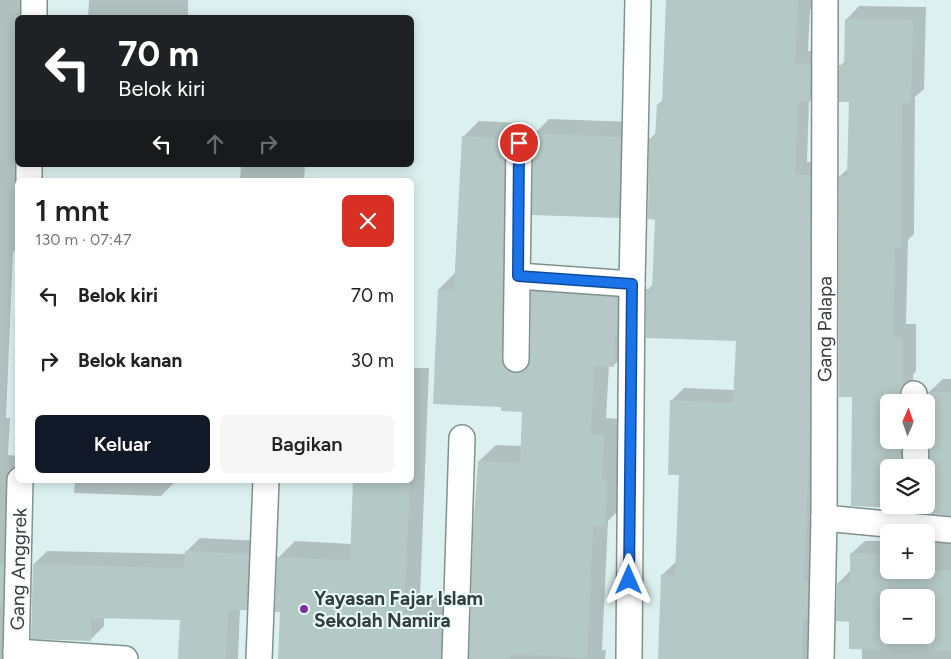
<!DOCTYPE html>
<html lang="id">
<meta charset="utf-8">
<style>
body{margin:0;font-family:Figtree,sans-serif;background:#f6f6f6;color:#222;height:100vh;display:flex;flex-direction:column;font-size:19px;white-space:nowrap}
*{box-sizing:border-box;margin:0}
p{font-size:16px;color:#767676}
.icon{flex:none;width:28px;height:28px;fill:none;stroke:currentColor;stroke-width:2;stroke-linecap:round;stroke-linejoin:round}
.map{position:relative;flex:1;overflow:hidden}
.side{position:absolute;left:15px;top:178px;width:399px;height:305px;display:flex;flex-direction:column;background:#fff;border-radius:8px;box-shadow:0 2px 12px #0003}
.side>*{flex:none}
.guide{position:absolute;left:15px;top:15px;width:399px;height:152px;border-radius:8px;box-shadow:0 2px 12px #0003;background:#202124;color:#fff;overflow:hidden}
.needle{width:32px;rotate:2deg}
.fabs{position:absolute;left:880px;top:394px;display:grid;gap:10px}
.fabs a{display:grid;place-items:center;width:55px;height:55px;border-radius:8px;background:#fff;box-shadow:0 2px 12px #0003;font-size:25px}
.pin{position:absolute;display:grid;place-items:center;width:42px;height:42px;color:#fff;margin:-21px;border:2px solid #fff;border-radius:50%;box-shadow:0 1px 5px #0007}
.me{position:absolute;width:55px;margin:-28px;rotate:0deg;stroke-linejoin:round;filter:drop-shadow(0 0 4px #0008)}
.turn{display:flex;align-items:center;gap:18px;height:105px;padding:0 20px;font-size:22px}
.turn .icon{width:65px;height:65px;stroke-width:2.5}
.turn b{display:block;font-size:35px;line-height:42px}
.lanes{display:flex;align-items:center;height:48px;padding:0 20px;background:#0003;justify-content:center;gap:25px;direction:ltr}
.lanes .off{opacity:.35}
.round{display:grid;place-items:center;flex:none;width:52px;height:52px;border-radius:8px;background:#f6f6f6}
.summary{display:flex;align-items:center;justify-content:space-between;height:85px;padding:0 20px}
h1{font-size:30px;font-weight:600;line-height:38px}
.cta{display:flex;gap:10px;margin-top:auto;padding:10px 20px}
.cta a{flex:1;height:58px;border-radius:8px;background:#111827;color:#fff;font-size:20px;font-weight:600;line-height:58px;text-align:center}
.cta a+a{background:#f6f6f6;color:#222}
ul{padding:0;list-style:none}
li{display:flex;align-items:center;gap:15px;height:65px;padding:0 20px}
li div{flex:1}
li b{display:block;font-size:19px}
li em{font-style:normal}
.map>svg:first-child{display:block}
</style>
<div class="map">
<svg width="951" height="659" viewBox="0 0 951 659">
<rect width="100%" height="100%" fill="#dcf1ef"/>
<path fill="#0003" fill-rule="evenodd" d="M0 0H32L35 18H18V80L15 137H18V248L13 252 6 418H10L8 455 18 456V469L3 659H0Z
M89 0H188V18H88Z
M668 0H820L810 10 808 51H823V87L809 101 807 162H823L814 659H659L662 575 676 562 680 474 671 401 684 388 735 390 737 340 648 290 654 283 656 218 651 138 657 132 658 104 664 99Z
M859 6 926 7 924 89 915 97 914 234 908 240 906 324H916V371L913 375 914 391 924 402H889V440H914L922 468H889V505H926V469L931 470V439L926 430V403H929V392L943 379H951V514L925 507 852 505 854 396 840 176 849 168 850 101 840 66 845 61 846 20Z
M549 119 635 122 634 202 619 217 534 134Z
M479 121 521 123 517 342 525 356 532 357 533 292 549 276 633 282 629 350 613 366H609L606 418 620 419 617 465H622L620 509 608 521 602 650H606L605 659H279L281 611 277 610 279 557 295 541 352 544 354 480H411V368H429L420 597 458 599 464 656 471 657 479 461 496 445 522 446 524 410 502 405 439 289 455 273 463 137Z
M241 165H305L304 180H240Z
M75 480H177L161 496 74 493Z
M938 529 951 530V659H862V648L851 620 838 583 851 570V554L865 541H889V570H926V541ZM889 598H926V635H889Z
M200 538 262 541 259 596 246 609H240L238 659H180L181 619 104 617V626L91 639 34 564 47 551 186 554V552Z"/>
<path fill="#b4c8c6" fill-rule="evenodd" d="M666 0H798L795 63 810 64V102L798 101 795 174 810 175V431L804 581 808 582 807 620H803L802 659H658L661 574 675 575 679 475H668L670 400 733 403 736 341 646 338V289H652L655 220 648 219 649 138H655L657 104H662Z
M845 19 913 20 911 103H902L901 248H895L893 337H903L902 383 904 385 901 389V402H889V440H901L902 468H889V505H926V477L930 467 929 439 926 431V410L929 401 928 392H951V516L924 513V509L851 506 852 397H839V176H847L849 102H839V65H844Z
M533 133 621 137 619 218 532 215Z
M462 136 506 138 502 359 504 366 509 372 516 373 523 371 529 366 530 359 531 291 618 297 617 337H615L614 367 594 366 591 434H604L602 481H607L605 526H593L587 658 510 654V659H469L473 532 478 461 520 463 522 412 501 411V407L433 404 438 289H454Z
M353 480H410L404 613 442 615 441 659H278L280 612H275L277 557 350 560Z
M185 551 249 554 247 610H228L226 659H178L180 620 91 618V641L31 639 33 564 184 568Z
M850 553 889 554V570H951V651L849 649V622L836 621 837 583H850ZM889 598H926V635H889Z
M0 563H4L3 606H0Z"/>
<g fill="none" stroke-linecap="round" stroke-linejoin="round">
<g stroke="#7f9290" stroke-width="28">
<g id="minor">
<path d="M34 18V0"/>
<path d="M29 180V165"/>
<path d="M518 276 632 284"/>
<path d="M516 359 519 143"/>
<path d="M914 394 915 402"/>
<path d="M915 440 916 468"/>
<path d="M824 518 951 530"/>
<path d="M16 652 125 659"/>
<path id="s1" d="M16 659 20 480"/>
<path d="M259 659 266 480"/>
<path d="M455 659 462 438"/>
<path d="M629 659 632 284 638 0"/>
<path id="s2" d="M821 659 824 518 825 0"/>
</g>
</g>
<use href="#minor" stroke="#fff" stroke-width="25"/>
</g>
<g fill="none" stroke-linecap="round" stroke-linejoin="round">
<g stroke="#114b97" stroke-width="12">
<path id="route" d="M519 143 518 276 632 284 629 580"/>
</g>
<use href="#route" stroke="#1a73e8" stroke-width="9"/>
</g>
<circle fill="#7e30a1" stroke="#e9fefc" stroke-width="2" cx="304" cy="609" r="5"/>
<g text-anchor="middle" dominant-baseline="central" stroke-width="4" stroke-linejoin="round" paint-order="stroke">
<g font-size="19" fill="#363e3e" stroke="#e9fefc">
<text stroke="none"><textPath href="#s2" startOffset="330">Gang Palapa</textPath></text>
<text stroke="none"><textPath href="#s1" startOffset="90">Gang Anggrek</textPath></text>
</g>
<g font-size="19" font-weight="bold" fill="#363e3e" stroke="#e9fefc" text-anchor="start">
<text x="314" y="598">Yayasan Fajar Islam<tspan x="314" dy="22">Sekolah Namira</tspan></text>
</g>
</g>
</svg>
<div class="fabs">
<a><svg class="needle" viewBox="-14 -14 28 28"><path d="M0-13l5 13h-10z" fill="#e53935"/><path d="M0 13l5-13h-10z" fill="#767676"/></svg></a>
<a><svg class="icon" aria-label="layers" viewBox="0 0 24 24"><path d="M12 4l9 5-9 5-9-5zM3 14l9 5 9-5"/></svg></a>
<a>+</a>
<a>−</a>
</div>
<div class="pin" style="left:519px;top:143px;background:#d93025"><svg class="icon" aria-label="arrive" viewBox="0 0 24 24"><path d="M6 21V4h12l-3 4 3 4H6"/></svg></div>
<svg class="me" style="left:629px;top:580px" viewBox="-20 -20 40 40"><path d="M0-17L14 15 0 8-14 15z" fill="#1a73e8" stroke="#fff" stroke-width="4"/></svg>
<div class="guide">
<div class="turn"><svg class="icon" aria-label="left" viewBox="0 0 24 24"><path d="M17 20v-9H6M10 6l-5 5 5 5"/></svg><div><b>70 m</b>Belok kiri</div></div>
<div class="lanes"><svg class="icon" aria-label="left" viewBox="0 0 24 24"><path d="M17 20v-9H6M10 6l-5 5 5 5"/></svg><svg class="icon off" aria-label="ahead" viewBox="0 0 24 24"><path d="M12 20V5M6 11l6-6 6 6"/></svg><svg class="icon off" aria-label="right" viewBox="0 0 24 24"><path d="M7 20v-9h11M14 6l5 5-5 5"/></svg></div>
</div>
<section class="side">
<div class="summary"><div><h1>1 mnt</h1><p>130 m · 07:47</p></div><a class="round" style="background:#d93025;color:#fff"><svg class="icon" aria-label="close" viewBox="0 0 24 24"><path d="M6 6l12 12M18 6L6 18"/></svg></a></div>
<ul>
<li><svg class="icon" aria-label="left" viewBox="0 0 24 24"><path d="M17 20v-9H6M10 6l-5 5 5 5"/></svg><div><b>Belok kiri</b></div><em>70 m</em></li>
<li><svg class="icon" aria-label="right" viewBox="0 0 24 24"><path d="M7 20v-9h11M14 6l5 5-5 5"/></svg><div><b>Belok kanan</b></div><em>30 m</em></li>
</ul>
<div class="cta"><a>Keluar</a><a>Bagikan</a></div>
</section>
</div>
